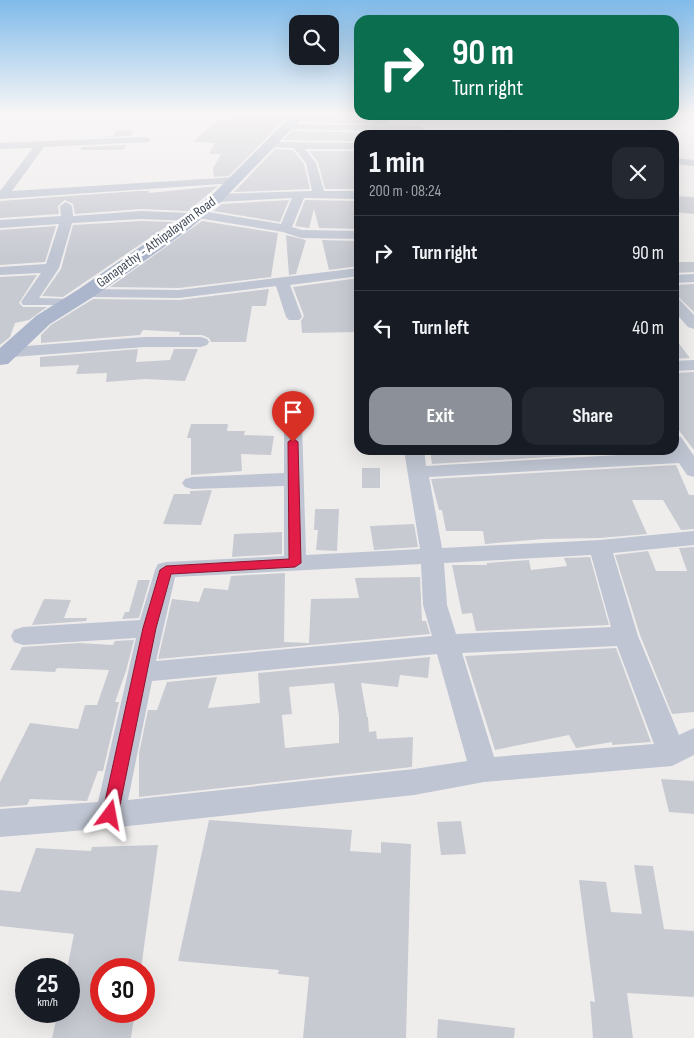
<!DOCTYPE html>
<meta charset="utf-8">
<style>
body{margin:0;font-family:"Sofia Sans Condensed",sans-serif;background:#242831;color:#f1f3f6;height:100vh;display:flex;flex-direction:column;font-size:19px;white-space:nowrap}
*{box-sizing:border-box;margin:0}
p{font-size:16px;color:#9ea1a6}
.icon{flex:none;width:28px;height:28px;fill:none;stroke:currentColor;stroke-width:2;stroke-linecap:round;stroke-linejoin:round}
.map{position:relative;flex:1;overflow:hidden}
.sheet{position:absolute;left:354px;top:130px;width:325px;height:325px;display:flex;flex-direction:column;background:#171b24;border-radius:15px;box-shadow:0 5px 20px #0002}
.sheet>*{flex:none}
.guide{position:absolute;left:354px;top:15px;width:325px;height:105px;border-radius:15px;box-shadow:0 5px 20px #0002;background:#0b6e4f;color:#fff;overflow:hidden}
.tools{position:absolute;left:289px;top:15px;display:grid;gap:10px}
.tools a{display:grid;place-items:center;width:50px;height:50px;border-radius:10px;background:#171b24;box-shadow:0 5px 20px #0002;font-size:25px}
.speed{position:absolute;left:15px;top:958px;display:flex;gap:10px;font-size:25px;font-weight:700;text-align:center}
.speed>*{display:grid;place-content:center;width:65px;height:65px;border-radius:50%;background:#171b24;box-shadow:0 5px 20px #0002;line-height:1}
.speed small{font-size:12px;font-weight:400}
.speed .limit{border:8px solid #d22;background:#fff;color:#111}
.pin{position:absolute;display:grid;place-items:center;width:42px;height:42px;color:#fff;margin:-51px -21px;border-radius:50% 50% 50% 0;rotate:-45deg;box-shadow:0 0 5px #0007}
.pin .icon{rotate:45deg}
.me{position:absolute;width:55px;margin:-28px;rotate:13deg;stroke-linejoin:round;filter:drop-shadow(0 0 4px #0008)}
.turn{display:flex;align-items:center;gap:18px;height:105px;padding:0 15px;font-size:22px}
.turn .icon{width:65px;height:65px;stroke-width:2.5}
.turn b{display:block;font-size:35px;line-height:42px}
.round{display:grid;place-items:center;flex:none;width:52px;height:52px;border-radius:15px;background:#242831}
.overview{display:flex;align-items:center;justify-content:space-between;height:85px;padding:0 15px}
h1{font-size:30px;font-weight:700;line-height:38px}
.button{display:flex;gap:10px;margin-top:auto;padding:10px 15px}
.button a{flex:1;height:58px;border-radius:15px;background:#8c9099;color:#fff;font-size:20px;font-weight:700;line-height:58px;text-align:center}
.button a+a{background:#242831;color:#f1f3f6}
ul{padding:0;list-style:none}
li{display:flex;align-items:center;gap:15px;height:75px;padding:0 15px;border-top:1px solid #363941}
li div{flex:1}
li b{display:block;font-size:19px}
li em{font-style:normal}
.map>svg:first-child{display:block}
</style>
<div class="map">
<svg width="694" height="1038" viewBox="0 0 694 1038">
<rect width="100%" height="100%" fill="#efecec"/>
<path fill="#c8cad2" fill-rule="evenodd" d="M265 112H292L229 176 214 177 213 168 221 154H209L215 143 193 142 218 120H228L230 117H261Z
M310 112 343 113 349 117 391 115 388 124 301 122Z
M117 130H134L131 136 81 138 113 136Z
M292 131 385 133 384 135H359V141L283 140Z
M126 145 123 150H81V147Z
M275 149 293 150 304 164 310 189 234 192Z
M309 151H359V189H325L318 162Z
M218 186 188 211 141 209 75 214 73 204 65 200 58 206 59 214 0 218V201L138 191H149V193Z
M674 196 694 197V214L674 212Z
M289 200 280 222 213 211 222 204Z
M305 200 359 201V229L319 228 314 209 309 228 295 226Z
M141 221 173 222 63 297 42 296 61 269 73 225Z
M202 221 278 233 271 277 179 288 110 287Z
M56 226 45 262 0 265V230Z
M286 235 306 240 296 274 289 275Z
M322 240 359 241V266L329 270Z
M674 262H694V272L674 273Z
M37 275 19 303 23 307H47L29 320 15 323 10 337 0 345V277Z
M359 278V332L302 333 301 321 304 316 293 287Z
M694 284V312L674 293V285Z
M269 289 266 306H252L246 342H211L209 338 202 335H179L180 332 143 330 140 335 41 343V335L51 325 93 299 179 300Z
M674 337 690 358 674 359Z
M138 349 136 362 170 360 174 349H198L185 381 145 379 106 382 107 373 76 374 79 365 40 367V357Z
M694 372V450L674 424V373Z
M191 424H228L227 431H245L244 435 274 436 271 455 241 454 242 471 191 475V438H187Z
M430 450H668L432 464Z
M676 465 689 495H694V529L681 530 663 500H632L647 534 600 538 543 539 485 544 483 531H446L442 510H439L431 479Z
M362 468H380V488H362Z
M212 490 201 525 163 524 174 494H190V491Z
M315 509H339L337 551 316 550 318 530H314Z
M414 524 418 547 374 550 370 526Z
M282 532V554L232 557 234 534Z
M694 547V712L672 714 640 635 615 555 648 551 656 571H687L679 548Z
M590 557 609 625 476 631 472 613 462 614 452 565H487V563L529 560 531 570 567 566 564 558Z
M285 573 284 642 309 643 311 599 359 598 355 578 420 577 422 621H426L430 634 158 659 172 599 199 602 204 588 228 590 231 576Z
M138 580H150L139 618 122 619 125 612H129Z
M44 599 71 600 64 618H87L86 621 32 625Z
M134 640 126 671 115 702H119L103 771H98L87 801 30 799 27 805 0 807V782L30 723 78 729 85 705H97L109 670 57 668 55 672 10 670 22 647 79 643 113 645 115 641Z
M616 648 651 742 612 745V742L576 748 569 735 495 750 465 656Z
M430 657 428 678 400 675 398 687 361 683 367 717H368L369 732 376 731 377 739 413 737 412 767 139 797V753L148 710H157L167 682 217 677 208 708 260 703 258 673ZM334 683 339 716V743L285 748 282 715 292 714 289 687Z
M661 779 694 781V814L669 812Z
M209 820 352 830 350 851 381 853V842L411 844 406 1038H303L309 977 278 974 279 970 178 961Z
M461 821 466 854 441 855 437 822Z
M158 845 141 969H101V1011H135L131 1038H52L58 1011H69V969H67L74 934 0 926V890L20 892 36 848 91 851 92 847Z
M634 865 653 866 664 929 694 931V997L627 993 633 1038H593L590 1001 595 1002 579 880 606 882 611 912 642 914Z
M438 1019 515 1028 514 1038H437Z"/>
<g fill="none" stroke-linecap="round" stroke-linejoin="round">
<path fill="#bfc5d2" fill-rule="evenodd" d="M344 112H359V115H349Z
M288 124 420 126 425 129 420 132 285 129V125Z
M145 137 149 138 150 140 149 142 44 147 12 191 236 177 242 180 236 183 0 199V191L33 148 0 149V143Z
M270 142 359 143V149H305L316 163 324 191H359V199L304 198 292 227 302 230 359 231V239L301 238 283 232 198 218 192 221 141 219 72 223 59 268 39 298 75 299 77 302 75 305H23L21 302 41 273 0 275V267L46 264 59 224 0 228V220L61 216 60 206 66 202 72 206 73 216 141 211 190 213 196 210 281 224 292 198 217 202 211 198 217 194 312 191 306 163 294 148 266 147 265 145Z
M674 158 694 160V166L674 164Z
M359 268V276L290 285 302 317 299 320H289L286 317 276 286 179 298 86 297 81 296 79 293 81 290 86 289 179 290Z
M694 274V282L674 283V275Z
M674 298 679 299 694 315V329L688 327 674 311Z
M144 337H201L207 339 209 342 207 345 201 347H144L0 358V348Z
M694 360V370L674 371V361Z
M293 417 300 419 302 423 306 555 420 549 404 450H424L426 466 672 452 670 450H674V435L681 437 694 456V477L687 475 679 463 429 477 442 548 600 540 694 531V545L613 553 638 636 679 735 694 728V755L672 766 484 782 414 795 110 828 0 837V809L98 802 136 638 23 645 14 642 11 636 14 630 23 627 140 620 155 570 158 564 166 562 284 556V486L192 489 185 487 182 483 185 479 192 477 284 473V423L286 419ZM591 555 611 627 456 634 447 605 444 563ZM421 564 423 605 432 636 156 661 175 577ZM617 646 654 744 494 757 462 653ZM437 654 467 761 414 769 128 800 152 681Z"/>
<path fill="#abb6cc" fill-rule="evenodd" d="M295 112H308L222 201 187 231 93 297 50 324 8 364 0 365V348L36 316 79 289 175 223 212 195Z"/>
</g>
<linearGradient id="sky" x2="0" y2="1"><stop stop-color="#80bbea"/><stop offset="0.44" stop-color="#f8f6f6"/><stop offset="1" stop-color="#f8f6f6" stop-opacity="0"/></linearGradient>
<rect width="694" height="257" fill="url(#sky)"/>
<path fill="#e11d48" stroke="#92132f" d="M293 438 298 442 301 563 295 567 171 574 156 628 118 815 116 820 110 822 104 820 102 815 143 628 160 570 166 566 289 559 288 442Z"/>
<g text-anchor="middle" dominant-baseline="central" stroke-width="5" stroke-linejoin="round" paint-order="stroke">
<g font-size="14" fill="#444c59" stroke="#fff">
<text transform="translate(156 242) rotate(-36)">Ganapathy - Athipalayam Road</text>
</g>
</g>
</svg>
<div class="tools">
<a><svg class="icon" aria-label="search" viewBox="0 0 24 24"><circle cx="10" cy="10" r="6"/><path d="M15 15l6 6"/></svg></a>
</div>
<div class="speed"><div>25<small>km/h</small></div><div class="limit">30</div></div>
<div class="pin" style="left:293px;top:442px;background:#d93025"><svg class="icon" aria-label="arrive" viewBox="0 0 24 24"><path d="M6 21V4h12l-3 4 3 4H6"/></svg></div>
<svg class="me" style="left:110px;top:815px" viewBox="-20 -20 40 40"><path d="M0-17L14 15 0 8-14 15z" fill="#e11d48" stroke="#fff" stroke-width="4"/></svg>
<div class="guide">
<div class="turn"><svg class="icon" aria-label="right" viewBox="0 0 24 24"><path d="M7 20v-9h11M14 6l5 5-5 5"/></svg><div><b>90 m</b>Turn right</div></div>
</div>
<section class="sheet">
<div class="overview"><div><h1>1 min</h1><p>200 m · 08:24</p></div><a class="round"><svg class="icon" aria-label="close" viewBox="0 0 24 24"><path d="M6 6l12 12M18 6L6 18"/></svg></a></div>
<ul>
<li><svg class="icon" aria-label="right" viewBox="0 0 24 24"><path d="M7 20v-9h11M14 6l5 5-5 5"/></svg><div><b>Turn right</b></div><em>90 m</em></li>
<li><svg class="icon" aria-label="left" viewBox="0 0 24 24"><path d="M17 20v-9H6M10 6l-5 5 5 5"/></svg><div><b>Turn left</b></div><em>40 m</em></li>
</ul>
<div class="button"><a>Exit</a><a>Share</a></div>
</section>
</div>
